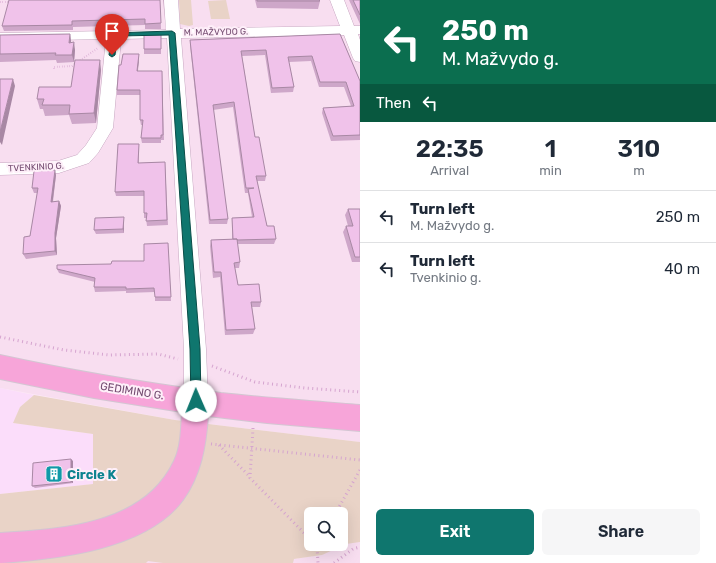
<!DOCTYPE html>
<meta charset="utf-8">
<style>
body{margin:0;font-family:Rubik,sans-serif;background:#f6f6f7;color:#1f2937;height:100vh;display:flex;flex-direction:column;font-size:15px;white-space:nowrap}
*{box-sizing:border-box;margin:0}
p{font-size:13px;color:#747a83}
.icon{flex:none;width:22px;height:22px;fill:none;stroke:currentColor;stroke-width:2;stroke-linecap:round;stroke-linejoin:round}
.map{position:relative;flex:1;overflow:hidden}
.drawer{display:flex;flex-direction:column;background:#fff;width:356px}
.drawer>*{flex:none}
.guide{background:#0b6e4f;color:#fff;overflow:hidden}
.fabs{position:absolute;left:304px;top:507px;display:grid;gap:8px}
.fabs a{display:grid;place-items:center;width:44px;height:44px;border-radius:6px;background:#fff;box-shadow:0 4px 16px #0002;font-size:20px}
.pin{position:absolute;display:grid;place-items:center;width:34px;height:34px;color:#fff;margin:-41px -17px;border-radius:50% 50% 50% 0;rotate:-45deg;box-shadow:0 0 4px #0007}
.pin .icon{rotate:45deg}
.me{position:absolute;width:44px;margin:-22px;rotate:359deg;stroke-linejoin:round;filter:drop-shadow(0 0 3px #0008)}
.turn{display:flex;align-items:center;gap:14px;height:84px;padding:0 16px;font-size:18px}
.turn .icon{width:52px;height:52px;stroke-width:2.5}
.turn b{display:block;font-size:28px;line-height:34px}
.then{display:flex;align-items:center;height:38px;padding:0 16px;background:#0003;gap:8px;font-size:15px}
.eta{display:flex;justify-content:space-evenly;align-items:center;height:68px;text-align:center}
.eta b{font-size:24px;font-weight:600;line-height:28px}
.button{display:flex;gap:8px;margin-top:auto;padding:8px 16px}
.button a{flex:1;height:46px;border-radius:6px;background:#0f766e;color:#fff;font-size:16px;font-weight:600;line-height:46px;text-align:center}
.button a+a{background:#f6f6f7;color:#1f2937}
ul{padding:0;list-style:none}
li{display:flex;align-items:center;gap:12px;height:52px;padding:0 16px;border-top:1px solid #e0e1e3}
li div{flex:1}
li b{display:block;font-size:15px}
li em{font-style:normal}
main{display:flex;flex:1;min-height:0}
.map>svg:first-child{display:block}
</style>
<main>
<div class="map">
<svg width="360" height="563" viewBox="0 0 360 563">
<rect width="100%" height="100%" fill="#fce9f5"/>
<path fill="#f8def0" d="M0 0H360V442L175 420 0 388Z
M360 520V563H109L143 546 294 559 321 555 341 544Z"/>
<path fill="#fbddfa" d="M0 388 34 395 20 407 14 423 93 434V484L0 494Z"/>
<path fill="#e9d3c7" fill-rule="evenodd" d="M179 0H191L193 25 189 26 180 24Z
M226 0 230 19H211L208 1Z
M34 395 175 420 360 442V542L346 544 322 555 294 559 293 563H163L148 561 146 563H0V494L93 484V434L13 423 20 407ZM311 514H341V544H311Z"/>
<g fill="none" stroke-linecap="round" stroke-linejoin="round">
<g stroke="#c7a7c1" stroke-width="1">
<path id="minor" d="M164 0H178L180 29 340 26 330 0H344L354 26H360V34H358L360 40V62L355 61 353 58 344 35 181 38 206 349 208 401 205 409 196 413 187 409 184 401V349L167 38 121 39 113 128 98 153 89 163 59 173 0 175V163L58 161 77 155 86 145 97 128 106 39 0 41V33L166 30Z"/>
</g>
<g stroke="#d3c6d2" stroke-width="2">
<path id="major" d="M0 355C73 371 147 383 221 393 267 398 314 401 360 405V431L267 423 208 416C206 446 201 475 183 500 146 550 57 559 0 563V533C62 529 144 525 174 461 181 447 181 428 182 412L94 398 0 379Z"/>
</g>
<path stroke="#d5a4cf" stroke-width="2" stroke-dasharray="0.5 2" stroke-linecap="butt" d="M0 2H11
M54 69V67L72 66 98 48"/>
<path stroke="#d5a4cf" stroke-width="3" stroke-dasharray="1 3.5" stroke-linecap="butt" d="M0 337 64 350 109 355 158 354 178 359
M212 366 255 382 305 388 360 392
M253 428 250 478 311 540
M211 444 360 460
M219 445 250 477
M335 514 360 470
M315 544 317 547 318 563
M334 563 353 549 360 547"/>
<use href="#minor" fill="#fff" fill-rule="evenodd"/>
<use href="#major" fill="#f7a5d9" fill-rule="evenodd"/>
</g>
<path fill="#cea7c9" d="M28 0H160L161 29H145V25L73 27V30L4 31 2 26Z
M255 0H319L320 1 318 9 257 8Z
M349 0H360V24Z
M70 34 71 42 75 50 74 62 57 63 56 60 0 62V35Z
M161 34V54H144V49Z
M340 34 360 81V140L331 141 322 113 323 108 351 106 344 87H319L311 61 289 62 294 87 293 92 271 93 265 55 242 56 255 137 266 176 265 181H257L267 226 276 239 274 244H237L240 262 239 268H235L238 285 261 302 260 307H252L255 329 253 334 225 335 220 277 213 278 210 246 211 240 232 239V218L252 217 248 193H245L233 107 213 110 228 219 227 224H209L190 45V40Z
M139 59 138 71H162L164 140H161V143H142L141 138 143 125H141L140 120V95H117V90L121 65Z
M101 70 96 123 72 124 69 115 45 116 43 109H40L37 99 71 87Z
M139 144V163L165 162 168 225 147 226 146 218H144V196H116L115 192Z
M56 175 53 202 59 201 61 206 56 238 57 255 26 259 23 254 30 236 38 193H34L32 188Z
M348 209H360V262H352L343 232 346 226H348L345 215Z
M124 222V233L96 234 94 230Z
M168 243 171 301H155V292L126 293V291L95 292 94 287 95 282 59 273 57 269 144 261Z
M73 461V483L35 488 32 486Z"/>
<path fill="#a888a4" d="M70 34 71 41 70 50 69 43Z
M74 42 75 50 74 62 72 55Z
M139 54V59L137 77V71Z
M100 60 101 70 96 123 94 113Z
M13 79 15 86 2 145 0 142V132Z
M55 170 56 175 52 206 51 202Z
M59 201 61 206 56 238 57 255 55 251V233Z
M124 217V233L123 229Z
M71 459 73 461V483L71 482Z"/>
<path fill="#f0c2ea" stroke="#a888a4" d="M9 0H160L161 23 145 24V19L72 21V25L2 26Z
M257 0H319L320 1H257Z
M353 0H360V15Z
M70 34 69 43 74 42 72 55H55L56 53 0 54V35Z
M161 34V49H144V35Z
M340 34 360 81V135L333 136 323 108 354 106 346 82H320L312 56 288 57 294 87 272 88 266 50 241 51 255 137H259L266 176H256L267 226H274L276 239 237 240V239H233L232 218 254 217 248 189 254 188H246L234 102 213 105 228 219 210 220 190 40Z
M123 54H139L137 71H162L163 135H161V138H141L143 120H140V90H117L119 65H121Z
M75 60H100L94 113 69 114 70 105H42L44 99H37L39 87H71Z
M0 79H13L0 132Z
M118 144H139L138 163 165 162 167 220 146 221 147 213H144V191L115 192Z
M55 170 51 202 59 201 55 233V251L23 254 24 237 30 236 38 188H32L34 171Z
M348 209H360V257H355L346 226H353Z
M124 217 123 229 94 230 95 218Z
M237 239 240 262 234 263 238 285 259 284 261 302H251L255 329 226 330 221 272H214L211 240Z
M168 243 171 297H155L154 288 126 289V287H94L95 278 57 269V265L111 264 112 261H144V244Z
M71 459V482L32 486 33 463Z"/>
<path fill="#0f766e" stroke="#0a4d48" d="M172 31 175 33 200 349 201 401 200 405 196 406 192 405 191 401 190 349 169 35 117 36 115 55 112 57 109 55 112 33Z"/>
<defs>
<g id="building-square" transform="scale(0.9)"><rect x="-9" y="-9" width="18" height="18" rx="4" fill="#0f9aa8" stroke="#feeff9"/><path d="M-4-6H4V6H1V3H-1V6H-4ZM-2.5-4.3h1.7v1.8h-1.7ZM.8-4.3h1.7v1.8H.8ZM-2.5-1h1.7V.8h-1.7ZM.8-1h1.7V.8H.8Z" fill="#fff"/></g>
</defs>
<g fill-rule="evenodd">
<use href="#building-square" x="54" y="474"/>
</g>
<g text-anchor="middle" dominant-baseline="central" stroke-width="4" stroke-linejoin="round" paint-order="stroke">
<g font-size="9" fill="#754d72" stroke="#feeff9">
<text transform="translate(216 32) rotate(-1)">M. MAŽVYDO G.</text>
<text transform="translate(36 167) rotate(-3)">TVENKINIO G.</text>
</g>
<g font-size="11" fill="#754d72" stroke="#feeff9">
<text transform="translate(132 391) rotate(9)">GEDIMINO G.</text>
</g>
<g font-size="13" font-weight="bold" fill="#0d838f" stroke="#feeff9" text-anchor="start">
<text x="67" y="474">Circle K</text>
</g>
</g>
</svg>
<div class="fabs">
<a><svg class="icon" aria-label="search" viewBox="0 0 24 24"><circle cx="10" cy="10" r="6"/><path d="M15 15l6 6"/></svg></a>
</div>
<div class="pin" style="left:112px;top:55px;background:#d93025"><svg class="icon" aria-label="arrive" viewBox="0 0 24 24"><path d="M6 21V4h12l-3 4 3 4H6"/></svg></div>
<svg class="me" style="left:196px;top:401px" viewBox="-20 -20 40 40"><circle r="19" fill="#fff"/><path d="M0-13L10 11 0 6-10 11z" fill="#0f766e"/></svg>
</div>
<section class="drawer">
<div class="guide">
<div class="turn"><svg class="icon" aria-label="left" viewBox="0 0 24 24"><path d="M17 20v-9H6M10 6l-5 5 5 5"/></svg><div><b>250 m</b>M. Mažvydo g.</div></div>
<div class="then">Then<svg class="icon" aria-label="left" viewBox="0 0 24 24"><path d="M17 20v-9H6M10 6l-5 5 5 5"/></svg></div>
</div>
<div class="eta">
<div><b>22:35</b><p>Arrival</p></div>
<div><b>1</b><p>min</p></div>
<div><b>310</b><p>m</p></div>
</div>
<ul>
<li><svg class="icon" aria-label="left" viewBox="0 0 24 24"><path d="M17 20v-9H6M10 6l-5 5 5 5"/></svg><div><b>Turn left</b><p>M. Mažvydo g.</p></div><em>250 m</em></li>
<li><svg class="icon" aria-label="left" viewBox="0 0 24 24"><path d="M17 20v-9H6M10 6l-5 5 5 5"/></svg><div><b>Turn left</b><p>Tvenkinio g.</p></div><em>40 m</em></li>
</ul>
<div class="button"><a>Exit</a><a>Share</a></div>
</section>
</main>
